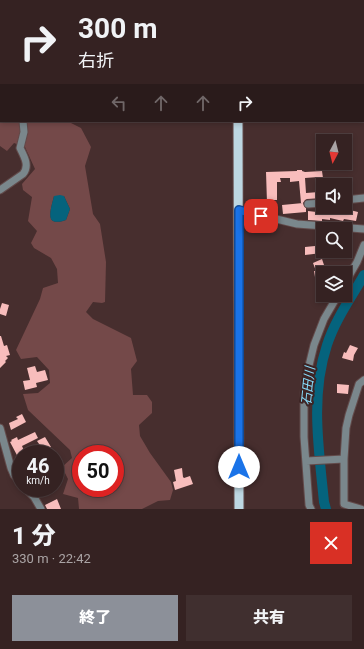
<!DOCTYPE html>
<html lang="ja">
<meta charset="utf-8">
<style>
body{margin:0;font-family:Roboto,"Noto Sans JP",sans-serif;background:#402f2f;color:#f1f3f6;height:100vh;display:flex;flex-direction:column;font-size:15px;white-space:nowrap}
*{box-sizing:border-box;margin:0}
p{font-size:13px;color:#aaa4a5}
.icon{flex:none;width:22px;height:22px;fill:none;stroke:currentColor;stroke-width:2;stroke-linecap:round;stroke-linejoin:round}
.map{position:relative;height:509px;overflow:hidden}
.side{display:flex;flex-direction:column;background:#352222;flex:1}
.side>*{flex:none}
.hud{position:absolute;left:0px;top:0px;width:364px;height:122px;box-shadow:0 2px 6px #0003,0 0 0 1px #4f3f40;background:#352222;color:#f1f3f6;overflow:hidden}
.needle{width:26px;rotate:187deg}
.buttons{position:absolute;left:316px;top:134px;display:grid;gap:8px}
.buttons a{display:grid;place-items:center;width:36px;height:36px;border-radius:0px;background:#352222;box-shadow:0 2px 6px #0003,0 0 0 1px #4f3f40;font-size:20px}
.speed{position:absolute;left:12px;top:445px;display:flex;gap:8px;font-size:20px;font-weight:700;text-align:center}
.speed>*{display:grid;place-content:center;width:52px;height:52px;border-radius:50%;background:#352222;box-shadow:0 2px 6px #0003,0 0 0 1px #4f3f40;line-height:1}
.speed small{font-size:10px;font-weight:400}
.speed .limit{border:6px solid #d22;background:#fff;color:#111}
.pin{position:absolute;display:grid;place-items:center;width:34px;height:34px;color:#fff;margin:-17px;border-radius:8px;box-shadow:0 2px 6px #0006}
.me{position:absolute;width:44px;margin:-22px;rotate:0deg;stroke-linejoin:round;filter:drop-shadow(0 0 3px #0008)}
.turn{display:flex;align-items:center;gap:14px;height:84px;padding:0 12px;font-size:18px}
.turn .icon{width:52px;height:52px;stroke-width:2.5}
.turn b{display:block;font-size:28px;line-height:34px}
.lanes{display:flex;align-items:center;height:38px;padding:0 12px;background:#0003;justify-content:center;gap:20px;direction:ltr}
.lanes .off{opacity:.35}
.round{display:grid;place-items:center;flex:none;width:42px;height:42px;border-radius:0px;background:#402f2f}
.overview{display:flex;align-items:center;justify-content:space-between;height:68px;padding:0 12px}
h1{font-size:24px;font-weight:800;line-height:30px}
.button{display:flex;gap:8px;margin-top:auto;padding:8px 12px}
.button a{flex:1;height:46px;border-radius:0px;background:#8c9099;color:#fff;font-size:16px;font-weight:800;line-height:46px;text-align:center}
.button a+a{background:#402f2f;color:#f1f3f6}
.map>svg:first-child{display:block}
</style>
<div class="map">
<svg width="364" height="509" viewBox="0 0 364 509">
<rect width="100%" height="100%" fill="#472e2e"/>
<path fill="#744949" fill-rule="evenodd" d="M0 116H1V121H67L81 128 91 147 85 166 93 214 100 224 106 262 105 302 102 303 93 302 86 312 93 319 131 338 137 361 131 369 133 395H147L152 402V413L139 425 140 436 150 453 171 482 173 490 170 500 158 501 142 509H79L78 498 63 494 68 479 62 467 72 458 70 450 28 410 23 394 38 393 50 383 49 370 37 357 21 359 16 350 40 299 43 288 58 283 57 269 51 258 34 248 31 243 37 231 28 221 32 197 23 190 22 184 35 169 25 147 14 143 7 151 0 146ZM54 196H64L70 209 66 220C63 221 57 223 53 221 47 218 53 201 54 196ZM81 454H115V488H81Z"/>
<path fill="#05637d" d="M60 195 64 196 70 209 66 220C63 221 57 223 53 221 47 218 53 201 54 196Z"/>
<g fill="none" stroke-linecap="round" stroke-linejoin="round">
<path stroke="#05637d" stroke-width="10" d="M326 509 324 502C319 450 310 396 327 345 335 320 351 298 364 275"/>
</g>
<path fill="#f8bdbc" d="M297 170H302V171L305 172 322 171 323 178 344 177 345 185H327V184H319L318 177 305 178 306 193 319 192V193H323V198L307 199 305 200 303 203H301L299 181 290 182V178H280L281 182H277V200H272V203H267L266 172 297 171Z
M303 203 304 206 306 208V212L283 214 282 205Z
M326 207H333L332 208 341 210 342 207H347L346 209 358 212 356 221 344 219 343 221 330 218V220L322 219V221L308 220V211L325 213Z
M316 233H322L320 246H321L322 253 305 255V247L315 246Z
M322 259 326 271 343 266 345 271 338 273H321L322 275 315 277 314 271H316L313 263Z
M2 303 9 305 6 316 0 314V309Z
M0 336H1L4 346 7 345 10 355 6 356 8 358 5 361 6 362 0 368Z
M350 345 358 348 354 355 353 361 342 358 344 352 346 353Z
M35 366 37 372 45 370 48 380 36 383 37 387 25 390 23 381 30 380 27 368Z
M337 384 349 385 348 394 337 393Z
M22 414 26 422 11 430 9 423 18 419 16 417Z
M35 432 38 438 22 446 25 453 21 454V463L16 466 14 461 19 459 10 442 12 441 11 440 17 437 18 440Z
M45 437 51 447 44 451 37 441Z
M182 468 183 477 184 478 190 476 193 484 175 490 173 482 176 481 174 470Z
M57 499 61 509H47L45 505Z"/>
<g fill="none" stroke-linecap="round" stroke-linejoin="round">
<g stroke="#624a4a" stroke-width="9">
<path id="minor" d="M34 0V1
M363 84 364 85
M0 190 23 174C30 166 24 156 20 148L24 132 23 121
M345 200 364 198
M308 204 323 203
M239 210 297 224 364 229
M345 283 357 262 364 245
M0 428 11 468 14 475 21 483
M306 461 344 459
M25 488 34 497 41 509
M311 509 309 505 304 437V396L305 382 314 345 324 319 338 295
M361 509 344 504V459L346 428 349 415 359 384 364 380"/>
</g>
<g stroke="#624a4a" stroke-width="11">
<path id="major" d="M237 0V1
M238 121 239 509"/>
</g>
<use href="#minor" stroke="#7a878c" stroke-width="7"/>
<use href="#major" stroke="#bdd7e2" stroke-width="9"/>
</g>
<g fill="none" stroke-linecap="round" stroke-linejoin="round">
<g stroke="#114b97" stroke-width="10">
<path id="route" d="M239 467V210L261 216"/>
</g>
<use href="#route" stroke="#1a73e8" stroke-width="7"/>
</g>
<g text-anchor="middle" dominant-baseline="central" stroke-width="4" stroke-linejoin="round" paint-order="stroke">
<g font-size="13" font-style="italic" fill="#87dcfb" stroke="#3d2424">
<text transform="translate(308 386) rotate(-84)">石田川</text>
</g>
</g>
</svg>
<div class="buttons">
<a><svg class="needle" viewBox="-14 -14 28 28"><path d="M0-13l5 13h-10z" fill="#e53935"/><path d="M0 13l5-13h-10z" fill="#aaa4a5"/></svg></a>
<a><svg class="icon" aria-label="sound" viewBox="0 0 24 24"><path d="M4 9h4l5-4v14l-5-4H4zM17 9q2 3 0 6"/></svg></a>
<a><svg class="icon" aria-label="search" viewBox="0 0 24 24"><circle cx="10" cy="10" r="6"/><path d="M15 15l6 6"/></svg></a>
<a><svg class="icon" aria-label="layers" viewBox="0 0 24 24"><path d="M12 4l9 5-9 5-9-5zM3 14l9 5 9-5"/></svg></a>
</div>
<div class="speed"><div>46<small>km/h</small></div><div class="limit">50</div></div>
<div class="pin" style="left:261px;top:216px;background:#d93025"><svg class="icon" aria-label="arrive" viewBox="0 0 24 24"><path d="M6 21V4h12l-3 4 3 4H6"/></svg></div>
<svg class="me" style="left:239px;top:467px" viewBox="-20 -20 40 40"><circle r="19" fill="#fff"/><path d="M0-13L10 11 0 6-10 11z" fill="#1a73e8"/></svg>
<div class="hud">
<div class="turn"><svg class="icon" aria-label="right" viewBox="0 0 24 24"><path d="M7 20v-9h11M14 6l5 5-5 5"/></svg><div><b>300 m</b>右折</div></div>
<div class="lanes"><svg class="icon off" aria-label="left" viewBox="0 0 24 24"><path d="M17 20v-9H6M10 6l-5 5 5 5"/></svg><svg class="icon off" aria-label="ahead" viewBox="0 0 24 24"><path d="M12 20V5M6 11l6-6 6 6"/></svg><svg class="icon off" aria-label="ahead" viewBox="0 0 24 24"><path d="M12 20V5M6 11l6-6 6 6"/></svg><svg class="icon" aria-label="right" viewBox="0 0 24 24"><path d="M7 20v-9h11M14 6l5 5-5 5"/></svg></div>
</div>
</div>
<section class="side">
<div class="overview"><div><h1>1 分</h1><p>330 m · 22:42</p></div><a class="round" style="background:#d93025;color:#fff"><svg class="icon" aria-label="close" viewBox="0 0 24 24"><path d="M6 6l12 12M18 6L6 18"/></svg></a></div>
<div class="button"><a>終了</a><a>共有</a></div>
</section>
